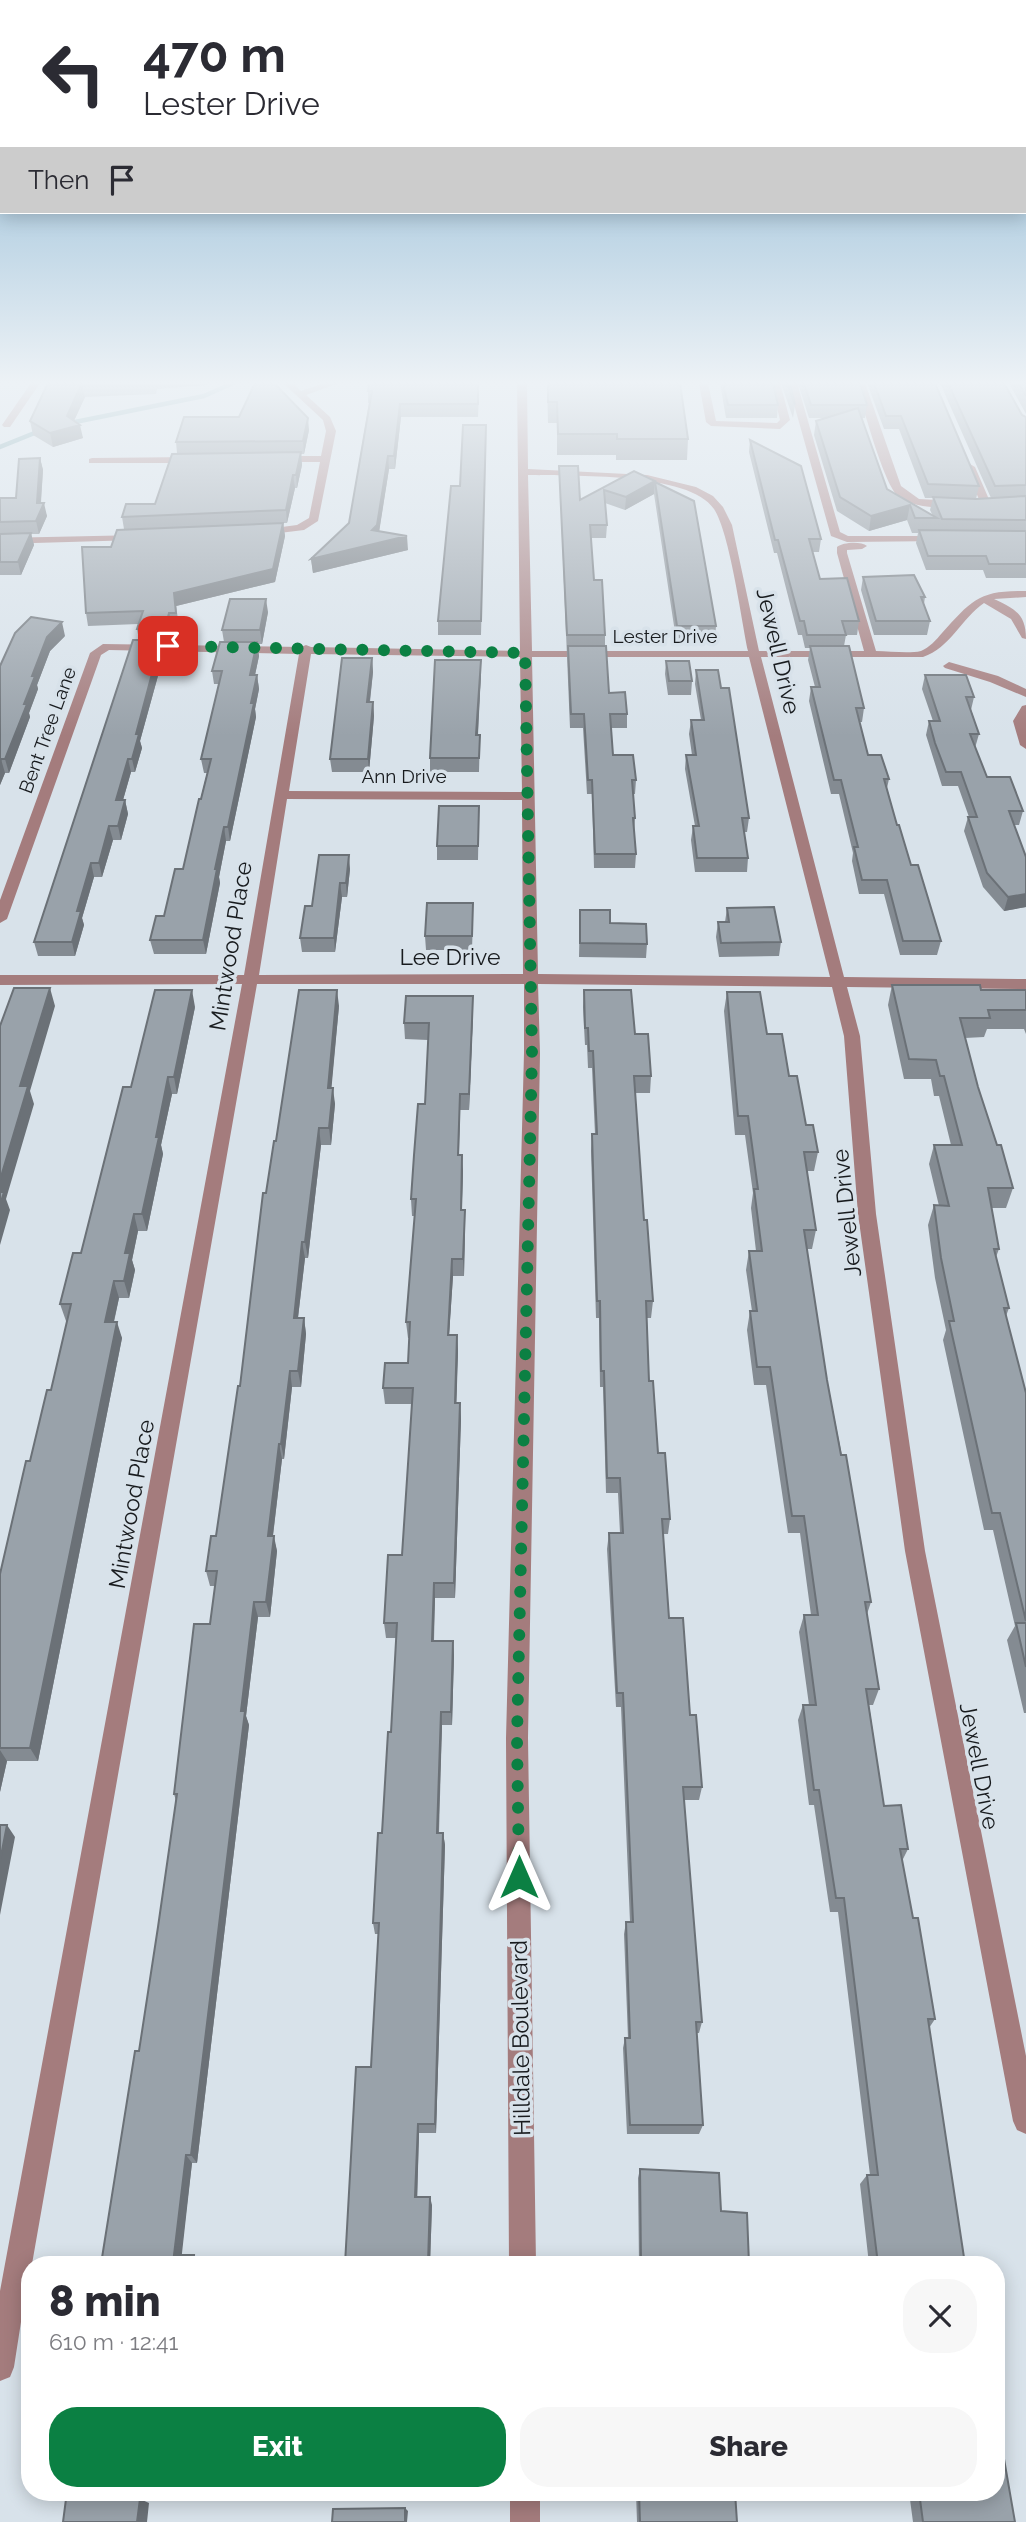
<!DOCTYPE html>
<meta charset="utf-8">
<style>
body{margin:0;font-family:Raleway,sans-serif;background:#f7f7f7;color:#2b2b33;height:100vh;display:flex;flex-direction:column;font-size:26px;white-space:nowrap}
*{box-sizing:border-box;margin:0}
p{font-size:23px;color:#7c7c81}
.icon{flex:none;width:38px;height:38px;fill:none;stroke:currentColor;stroke-width:2;stroke-linecap:round;stroke-linejoin:round}
.map{position:relative;flex:1;overflow:hidden}
.side{position:absolute;left:21px;top:2256px;width:984px;height:245px;display:flex;flex-direction:column;background:#fff;border-radius:28px;box-shadow:0 4px 18px #0003}
.side>*{flex:none}
.hud{position:absolute;left:0px;top:0px;width:1027px;height:214px;box-shadow:0 4px 18px #0003;background:#fff;color:#2b2b33;overflow:hidden}
.pin{position:absolute;display:grid;place-items:center;width:60px;height:60px;color:#fff;margin:-30px;border-radius:14px;box-shadow:0 4px 10px #0006}
.me{position:absolute;width:77px;margin:-38px;rotate:0deg;stroke-linejoin:round;filter:drop-shadow(0 0 5px #0008)}
.turn{display:flex;align-items:center;gap:24px;height:147px;padding:0 28px;font-size:32px}
.turn .icon{width:91px;height:91px;stroke-width:2.5}
.turn b{display:block;font-size:49px;line-height:60px}
.then{display:flex;align-items:center;height:66px;padding:0 28px;background:#0003;gap:14px;font-size:26px}
.round{display:grid;place-items:center;flex:none;width:74px;height:74px;border-radius:28px;background:#f7f7f7}
.overview{display:flex;align-items:center;justify-content:space-between;height:119px;padding:0 28px}
h1{font-size:42px;font-weight:800;line-height:52px}
.primary-button{display:flex;gap:14px;margin-top:auto;padding:14px 28px}
.primary-button a{flex:1;height:80px;border-radius:28px;background:#0b8043;color:#fff;font-size:28px;font-weight:800;line-height:80px;text-align:center}
.primary-button a+a{background:#f7f7f7;color:#2b2b33}
.map>svg:first-child{display:block}
</style>
<div class="map">
<svg width="1026" height="2522" viewBox="0 0 1026 2522">
<rect width="100%" height="100%" fill="#d8e2ea"/>
<g fill="none" stroke-linecap="round" stroke-linejoin="round">
<path stroke="#6c9ba3" stroke-width="4.5" d="M65 424 204 396 233 383
M0 447 42 430"/>
<path fill="#a47c7d" fill-rule="evenodd" d="M31 383H40L10 427H4L2 425Z
M283 383H293L301 391 324 383H339L306 395 330 417 336 431 318 521 304 530 263 535 259 534V530L297 525 309 518 320 462H280L275 459 280 456H321L326 431 323 420Z
M517 383H527L528 469 647 475 696 487 713 496 723 507 732 525 759 651H864L837 553V547C843 542 861 541 867 546L862 549 847 550V553L876 651C890 651 908 654 921 651 929 648 937 639 942 633 972 600 979 590 1026 591V597L994 599C1015 609 1026 614 1026 639L1022 638 1011 619 984 603C962 618 950 648 923 657H761L844 977 1026 979V989L847 987 860 1036 876 1214 925 1551 1026 2056V2134L1017 2130 1013 2121 905 1551 858 1214 844 1036 832 987 538 984 540 1053 528 1738 536 2264H509L506 1738 524 1053V984H257L32 2264H30L14 2367 10 2377 0 2381V2291L242 984 0 985V975H244L299 654 109 650 101 655 7 919 0 923V900L90 653 103 644 301 647 306 645 311 647 520 651ZM528 475C570 476 690 472 714 509 730 534 741 618 748 651H532ZM311 654 520 657 522 792 289 791ZM532 657H749L830 977 538 974ZM287 799 522 800 523 974 259 975Z
M699 383H708L716 421 777 423 780 420 771 383H780L790 420 780 429 711 426 706 422Z
M788 383H797L840 532 848 536H939L943 537V541L847 542 831 536Z
M856 383H865L901 486 919 499 956 501 961 504 960 506C940 509 912 508 897 495 883 481 863 406 856 383Z
M92 458 193 457 198 460 193 463H89V459Z
M970 464 975 467 991 504 990 506 981 504 965 467Z
M141 535 142 537 137 540 0 544V538Z
M949 662 998 676 1026 689V697L990 682 945 668 943 666Z
M1026 705V749L1020 745 1013 721 1022 706Z
M510 2492H540V2522H510Z"/>
</g>
<path fill="#848b92" d="M48 383H208V385L157 389 156 394 85 397 74 421 83 438 53 447 33 435 30 421Z
M547 383H680L688 439 687 460H616V455H557V423H548Z
M720 383H773L778 405 777 418H726Z
M781 383H790L795 405 793 418Z
M798 383H860L867 405 865 418H862L887 489 933 516 930 510 933 498H925L899 429H884L867 383H935L979 486 976 499 991 498 940 383H1004L1022 415 1026 417V578H986L983 570H926L916 543 918 533H912L907 520 869 531 837 511 814 435 816 421 827 418H809Z
M1009 383H1026V414Z
M368 391 479 393 478 417H401L395 469H389L379 531 408 550 313 573 311 559 349 523 369 403H368Z
M309 430 304 454H301L302 465 297 488H295L287 523H283L285 536 275 582 176 606 179 627H172L167 642H162L164 654 140 741 142 748 135 772H131L123 800H125L128 814 121 840H113L102 877H94L82 918 84 925 75 956H38L34 942 139 640 137 629 138 624 88 626 86 613 111 547 124 529 122 517 155 504 177 453 176 442Z
M486 437 481 635H438V621L460 486Z
M750 440 821 539 819 552H813L820 579 859 621 857 635H846L844 646 864 708 862 722H859L868 755 889 779 887 788 897 825 911 865 941 941 937 955H900L884 894H859L852 861 853 853 839 794H831L809 701 811 687H815L808 660 810 648H805L802 635H798L777 553H774L749 452Z
M40 458 43 470 41 503 47 516 39 534H31L34 545 21 575H0V498H16Z
M559 466 580 500 634 471 655 481 654 494 625 510 605 503 607 525 606 538H591L594 580 605 635V646L609 693 627 714V728H611L613 755 636 780 635 794H633L635 818 634 832 636 854 635 868H594L592 794H587L583 728H570Z
M655 482 716 626 715 639H676L654 494Z
M863 577 925 597 924 604 930 621 927 635H874L861 590Z
M268 612 262 644H257L259 656 255 675H257L259 689 255 709 256 717 230 841H226L219 877 220 883 206 954H154L150 940 164 916 183 869 207 773H204L201 759 219 684H214L212 671 224 642 222 630Z
M65 636 50 651 37 685 38 689 29 713 30 717 9 773H5L0 785V666Z
M372 658 373 672 370 702H373L374 716 369 772H332L330 759Z
M666 661 692 681 691 695H668L665 674Z
M696 670 721 688 749 818 747 832H744L748 858 747 872H695L691 840 693 826H695L685 769 686 755H692L689 734 691 720H701L695 684Z
M481 673 478 735H480L479 772H430V758Z
M925 675 974 697 971 710 979 734 975 748 987 777 1023 811 1019 825H1014L1026 857V907L1004 911 983 887 964 831 968 817H969L958 786H942L926 735 929 721H933L922 689Z
M479 806 478 860H437V846Z
M350 869 347 897H342L335 952H302L300 938 312 906Z
M727 908 781 942 779 956 719 957 716 937 718 922H725Z
M580 910 610 923 647 944 646 958 579 957Z
M473 917 472 950H426L425 936Z
M892 985 981 990H1026V1034L1024 1029H987L984 1037 965 1038 978 1087 997 1145 1013 1188 1006 1208H991L999 1249 996 1257 1009 1308 1006 1316 1026 1393V1713H1024L1007 1640 1015 1626 993 1530H984L943 1340 946 1330 935 1278 928 1225 934 1205 939 1206 929 1164 934 1145H951L939 1096H934L931 1079H904L888 1005Z
M584 990 635 1034 651 1076 650 1093H635L644 1220 653 1301 651 1318H647L649 1381 658 1453 670 1519 668 1534H663L669 1618 690 1715 702 1787 699 1800H684L702 2022 699 2033H696L703 2125 699 2134H627L623 2048 625 2038H628L624 1934 626 1922H630L621 1707H616L607 1549 609 1533H620L618 1493H606L603 1387H600L599 1318H596L591 1151 592 1134H595L592 1068H588L587 1045H585L583 1007Z
M727 992 767 1034 789 1076 806 1125 818 1152 814 1171H807L816 1230 812 1249H807L827 1380 871 1602 867 1614 879 1689 873 1705H869L884 1806 908 1849 902 1861 913 1918 935 2019 929 2028 965 2264H869L860 2184 867 2175H870L838 1912H830L814 1805H809L798 1720 803 1705H809L799 1632 804 1615H811L800 1533H788L766 1385H754L747 1330 750 1311H752L746 1270 749 1251H756L751 1208 753 1193 745 1135H735L724 1011Z
M473 996V1013L469 1110H460L459 1155 463 1171 462 1210H465V1226L464 1276H453L449 1335H457L458 1351 456 1403H460L461 1419 455 1598H435L434 1641H453L454 1655 452 1725H442L439 1833H443L445 1845 436 2133H419L417 2197 432 2205 430 2264H345L371 2067 378 1934H375L373 1923 391 1732 396 1638H386L384 1623 402 1555 412 1404H385L383 1388 408 1363 409 1338H408L406 1322 415 1216H412L411 1199 425 1104 428 1040 405 1039 404 1023Z
M339 1006 331 1088 335 1104 331 1145H321L308 1258H305L298 1318H304L306 1334 301 1387H292L284 1459H282L273 1536 277 1551 270 1617H258L246 1716 249 1725 197 2163H192L181 2255H194L200 2262 101 2264 139 2051 158 1927 176 1801 174 1794 210 1624 215 1586H210L206 1571 216 1536 240 1386 276 1141Z
M195 1007 177 1094H172L161 1145 163 1154 147 1231H138L132 1260 135 1270 129 1298H119L114 1322 122 1338 38 1761H7L0 1792V1574L30 1461 51 1390 67 1321H66L60 1304 81 1253 131 1087Z
M640 2169 721 2211 749 2264H639L638 2178Z
M636 2492H735L737 2522H637Z
M909 2492H996L1015 2522H913Z"/>
<path fill="#6b7177" d="M82 383 85 397 71 427 80 425 83 438 53 447 50 433 67 416Z
M400 404 401 417 395 469 394 456Z
M308 418 309 430 304 454 303 441Z
M301 452 302 465 297 488 296 475Z
M388 456 389 469 378 539 372 530Z
M40 458 43 470 40 512 44 503 47 516 39 534 36 521Z
M293 475 295 488 287 523 286 510Z
M655 481 654 494 625 510 626 497Z
M910 505 907 520 869 531 871 516Z
M283 523 285 536 275 582 176 606 179 627 174 593Z
M31 533 34 545 21 575 18 562Z
M407 536 408 550 313 573 311 559Z
M266 599 268 612 262 644 260 630Z
M169 613 172 627 167 642 165 629Z
M62 622 65 636 50 651 37 685 38 689 29 713 30 717 9 773 5 759 24 704 32 676 47 637Z
M161 640 164 654 140 741 142 748 135 772 132 759 136 734Z
M257 642 259 656 252 689 250 675Z
M372 658 373 672 368 716 367 702Z
M481 660V673L477 749 476 735Z
M257 675 259 689 255 709 256 717 230 841 228 827Z
M373 702 374 716 369 772 368 759Z
M1 759 5 773 0 785V762Z
M128 759 131 772 119 814 116 800Z
M125 800 128 814 121 840 118 826Z
M109 826 113 840 102 877 99 863Z
M224 827 226 841 219 877 220 883 206 954 203 940 215 869Z
M349 855 350 869 347 897 346 883Z
M91 863 94 877 82 918 84 925 75 956 72 942 77 911Z
M340 883 342 897 335 952 334 938Z
M1026 894V907L1004 911 1008 897Z
M50 988 55 1006 30 1091 34 1104 6 1199 10 1210 0 1245V1180L20 1086Z
M192 990 195 1007 177 1094 174 1077Z
M337 990 339 1006 330 1104 328 1088Z
M473 996V1013L469 1110V1094Z
M168 1077 172 1094 161 1145 163 1154 147 1231 142 1214 156 1137Z
M333 1088 335 1104 331 1145 329 1128Z
M460 1094V1110L458 1171V1155Z
M319 1128 321 1145 308 1258 305 1242Z
M462 1155 463 1171 461 1226V1210Z
M465 1210V1226L464 1276 463 1259Z
M134 1214 138 1231 132 1260 135 1270 129 1298 124 1281 125 1253Z
M302 1242 305 1258 296 1334 294 1318Z
M452 1259 453 1276 448 1351V1335Z
M114 1281 119 1298 110 1338 105 1322Z
M304 1318 306 1334 301 1387 298 1371Z
M117 1322 122 1338 38 1761 30 1748Z
M457 1335 458 1351 456 1419 455 1403Z
M290 1371 292 1387 284 1459 281 1444Z
M460 1403 461 1419 455 1598 454 1583Z
M279 1444 282 1459 271 1551 268 1536Z
M274 1536 277 1551 270 1617 266 1602Z
M434 1583 435 1598 433 1655 432 1641Z
M254 1602 258 1617 246 1716 249 1725 197 2163 191 2155Z
M453 1641 454 1655 452 1725 451 1712Z
M441 1712 442 1725 438 1845 437 1833Z
M0 1750 7 1761 0 1792Z
M7 1825 15 1837 0 1915V1861Z
M443 1833 445 1845 436 2133 435 2124Z
M418 2124 419 2133 417 2205 415 2197Z
M186 2155 192 2163 181 2262 174 2255Z
M430 2197 432 2205 430 2264H428Z
M194 2255 200 2262V2264H193Z
M140 2499 149 2503 147 2522H137Z
M405 2508 408 2511 407 2522H405Z"/>
<path fill="#99a2aa" stroke="#6b7177" stroke-width="2" d="M48 383H82L67 416 80 425 50 433 30 421Z
M255 383H274L308 418 303 441 176 442 184 417H239Z
M369 383H478V404H400L394 456H388L377 525 372 530 407 536 311 559 349 523 372 391H368Z
M548 383H680L688 439H617V434H558L557 402H548Z
M723 383H773L778 405H728Z
M787 383H790L795 405Z
M804 383H860L867 405H811Z
M874 383H935L979 486 928 484 901 416H886Z
M948 383H1004L1022 415 1026 417V485L995 486Z
M1019 383H1026V396Z
M858 408 887 489 937 518H915L910 505 871 516 840 497 816 421Z
M463 425H486L481 621H438L451 486H460Z
M750 440 801 466 821 539H809L820 579 847 578 859 621H842L846 635H807L804 621H800L778 540H775Z
M301 452 296 475H293L286 510 122 517 126 504H155L172 454Z
M40 458 37 503H44L36 521 0 522V498H16L19 459Z
M559 466H578L580 500 634 471 655 481 626 497 604 490 607 525H590L594 580H602L605 635H567Z
M655 482 694 501 716 626H677Z
M1026 496V520L942 519 933 497 976 499Z
M283 523 273 569 174 593 176 613H169L165 629H137L143 611 86 613 82 547H111L117 530Z
M919 530 1026 531V564H989L986 556H928Z
M31 533 18 562H0V534Z
M914 575 925 597H921L930 621H876L863 577Z
M230 599H266L260 630H222Z
M31 617 62 622 47 637 32 676H35L24 704H27L5 759H1L0 762V666L15 633Z
M133 640H161L136 734H139L132 759H128L116 800H125L118 826H109L99 863H91L77 911H81L72 942H34Z
M220 642H257L250 675H257L251 703H254L228 827H224L215 869H217L203 940H150L156 916H164L175 869H183L199 799H201L211 759H201L222 671H212Z
M568 646H606L609 693 625 692 627 714H610L613 755H633L636 780H632L635 818H633L636 854H595L592 780H588L584 714H571Z
M810 646H849L864 708H856L868 755H881L889 779H884L897 825H899L911 865H918L941 941H903L887 880H862L854 847H858L841 780H834L811 687H820Z
M342 658H372L367 702H373L368 759H330Z
M435 660H481L476 735H480L479 758H430Z
M666 661H689L692 681H669Z
M696 670H718L721 688H729L749 818H742L748 858H697L693 826H699L686 755H696L691 720H704Z
M925 675H966L974 697H966L979 734H970L987 777H1010L1023 811H1009L1026 857V894L1008 897 987 873 968 817H977L961 772H946L935 743 929 721H940Z
M439 806H479L478 846H437Z
M319 855H349L346 883H340L334 938H300L305 906H312Z
M427 903H473L472 936H425Z
M774 907 781 942 721 943 718 922H729L727 908Z
M580 910H610V923L646 924 647 944 580 943Z
M892 985H980L981 990H1026V1010H988L990 1018H960L978 1087 997 1145H1001L1013 1188H988L999 1249H994L1009 1308H1004L1026 1393V1621L1000 1513H992L949 1321H954L941 1258 934 1205 949 1206 934 1145H962L944 1076H940L936 1060 909 1059Z
M14 988H50L20 1086H28L0 1180V1026Z
M155 990H192L174 1077H168L156 1137H159L142 1214H134L125 1253H130L124 1281H114L105 1322H117L30 1748H0V1574L26 1461H30L47 1390H51L71 1304H60L73 1253H81L123 1087H131Z
M299 990H337L328 1088H333L329 1128H319L305 1242H302L294 1318H304L298 1371H290L281 1444H279L268 1536H274L266 1602H254L241 1711H245L191 2155H186L174 2255H194L193 2264H101L135 2051H139L158 1927 177 1794H174L194 1624H210L217 1571H206L211 1536H216L238 1386H240L263 1193H266L274 1141H276Z
M584 990H631L635 1034H648L651 1076H634L644 1220H647L653 1301H646L649 1381H653L658 1453H665L670 1519H662L669 1618H683L690 1715H696L702 1787H683L702 2022H696L703 2125H630L625 2038H630L626 1922H633L623 1693H617L609 1533H623L620 1478H607L604 1371H601L600 1301H597L592 1134H597L593 1051H589L588 1028H585Z
M727 992H760L767 1034H782L789 1076H797L806 1125H813L818 1152H804L816 1230H804L827 1380 841 1455H846L871 1602H865L879 1689H866L884 1806 901 1805 908 1849H900L913 1918H918L935 2019H928L965 2264H878L867 2175H878L844 1898H836L819 1790H814L803 1705H816L804 1615H818L804 1516H792L770 1367H757L750 1311H757L749 1251H762L754 1189H758L748 1116H738Z
M406 996H473L469 1094H460L458 1155H462L461 1210H465L463 1259H452L448 1335H457L455 1403H460L454 1583H434L432 1641H453L451 1712H441L437 1833H443L435 2124H418L415 2197H430L428 2264H345L356 2067H371L379 1923H373L378 1833H382L388 1732H391L397 1623H384L388 1555H402L413 1388H383L385 1363H408L410 1322H406L416 1199H411L414 1155 418 1104H425L429 1023H404Z
M0 1192H4L0 1205Z
M1016 1623H1026V1667Z
M0 1825H7L0 1861Z
M640 2169 719 2173 721 2211 747 2213 749 2264H641Z
M996 2413 1015 2522H923L919 2492H996Z
M639 2492H735L737 2522H640Z
M66 2499H140L137 2522H63Z
M405 2508V2522H332L333 2509Z"/>
<linearGradient id="sky" x2="0" y2="1"><stop stop-color="#76aacc"/><stop offset="0.52" stop-color="#edf2f6"/><stop offset="1" stop-color="#edf2f6" stop-opacity="0"/></linearGradient>
<rect width="1026" height="736" fill="url(#sky)"/>
<g fill="none" stroke-linecap="round" stroke-linejoin="round">
<path stroke="#0b8043" stroke-width="12" stroke-dasharray="0 21.6" d="M168 646 525 653 532 1053 517 1738 519 1877"/>
</g>
<g text-anchor="middle" dominant-baseline="central" stroke-width="7" stroke-linejoin="round" paint-order="stroke">
<g font-size="19" fill="#181b1e" stroke="#d8e2ea">
<text x="665" y="636">Lester Drive</text>
<text transform="translate(47 730) rotate(-70)">Bent Tree Lane</text>
<text x="404" y="776">Ann Drive</text>
</g>
<g font-size="23" fill="#181b1e" stroke="#d8e2ea">
<text transform="translate(779 651) rotate(77)">Jewell Drive</text>
<text transform="translate(230 946) rotate(-81)">Mintwood Place</text>
<text x="450" y="956">Lee Drive</text>
<text transform="translate(846 1213) rotate(-96)">Jewell Drive</text>
<text transform="translate(131 1504) rotate(-80)">Mintwood Place</text>
<text transform="translate(980 1766) rotate(79)">Jewell Drive</text>
<text transform="translate(520 2038) rotate(-91)">Hilldale Boulevard</text>
</g>
</g>
</svg>
<div class="pin" style="left:168px;top:646px;background:#d93025"><svg class="icon" aria-label="arrive" viewBox="0 0 24 24"><path d="M6 21V4h12l-3 4 3 4H6"/></svg></div>
<svg class="me" style="left:519px;top:1877px" viewBox="-20 -20 40 40"><path d="M0-17L14 15 0 8-14 15z" fill="#0b8043" stroke="#fff" stroke-width="4"/></svg>
<div class="hud">
<div class="turn"><svg class="icon" aria-label="left" viewBox="0 0 24 24"><path d="M17 20v-9H6M10 6l-5 5 5 5"/></svg><div><b>470 m</b>Lester Drive</div></div>
<div class="then">Then<svg class="icon" aria-label="arrive" viewBox="0 0 24 24"><path d="M6 21V4h12l-3 4 3 4H6"/></svg></div>
</div>
<section class="side">
<div class="overview"><div><h1>8 min</h1><p>610 m · 12:41</p></div><a class="round"><svg class="icon" aria-label="close" viewBox="0 0 24 24"><path d="M6 6l12 12M18 6L6 18"/></svg></a></div>
<div class="primary-button"><a>Exit</a><a>Share</a></div>
</section>
</div>
